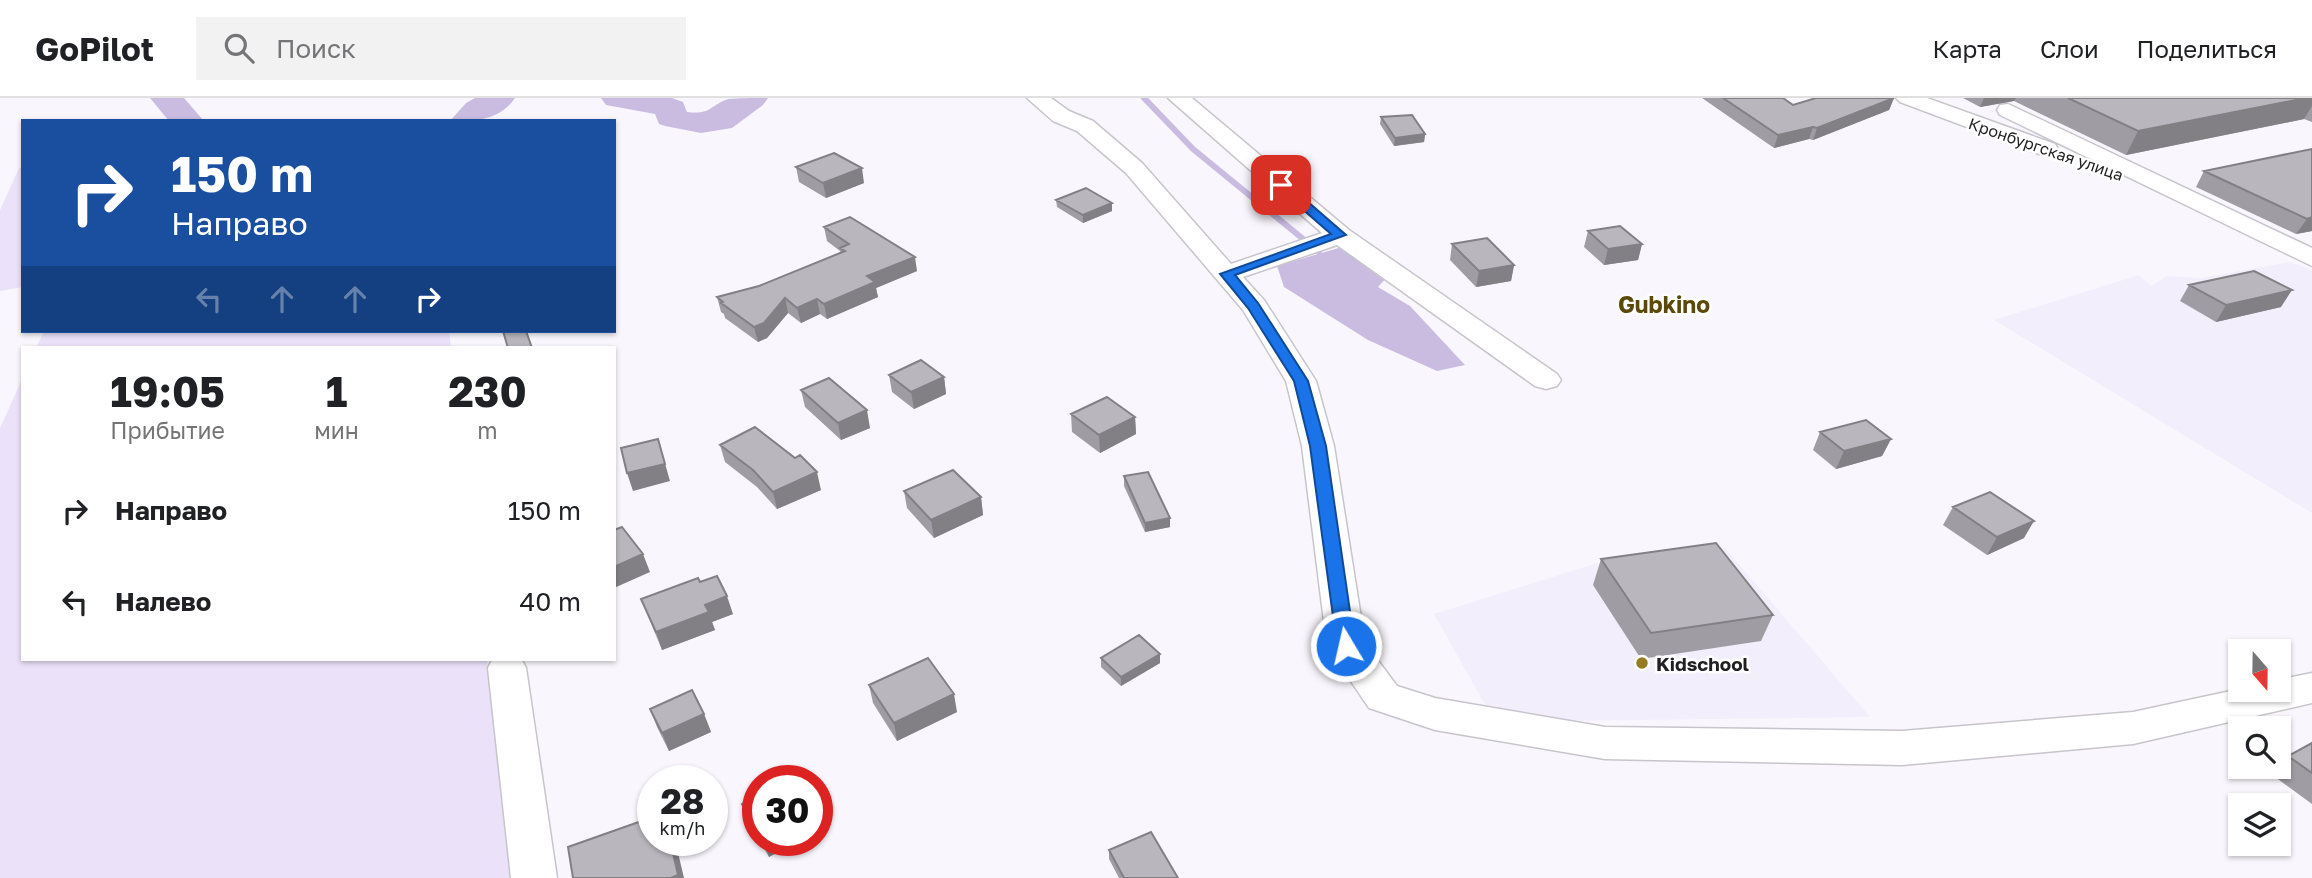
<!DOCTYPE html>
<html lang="ru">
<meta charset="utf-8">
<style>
body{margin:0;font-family:"Golos Text",sans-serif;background:#f2f2f2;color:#202124;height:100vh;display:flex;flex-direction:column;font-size:26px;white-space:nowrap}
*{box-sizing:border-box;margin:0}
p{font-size:23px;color:#757577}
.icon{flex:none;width:38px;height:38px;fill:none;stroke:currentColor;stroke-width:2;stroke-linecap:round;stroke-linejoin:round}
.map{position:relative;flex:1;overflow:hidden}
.side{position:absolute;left:21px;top:248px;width:595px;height:315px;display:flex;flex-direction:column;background:#fff;border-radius:0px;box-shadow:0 2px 5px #0004}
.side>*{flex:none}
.banner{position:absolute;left:21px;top:21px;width:595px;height:214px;border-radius:0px;box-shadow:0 2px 5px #0004;background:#1a4fa0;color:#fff;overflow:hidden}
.needle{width:46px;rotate:160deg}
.fabs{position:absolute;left:2228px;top:541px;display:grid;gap:14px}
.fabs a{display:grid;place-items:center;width:63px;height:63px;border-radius:0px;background:#fff;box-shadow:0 2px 5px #0004;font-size:35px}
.speed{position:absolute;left:637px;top:667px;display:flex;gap:14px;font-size:35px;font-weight:700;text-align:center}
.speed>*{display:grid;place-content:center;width:91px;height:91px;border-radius:50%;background:#fff;box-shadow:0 2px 5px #0004;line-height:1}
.speed small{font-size:18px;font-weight:400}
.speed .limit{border:10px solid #d22;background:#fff;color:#111}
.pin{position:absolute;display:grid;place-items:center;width:60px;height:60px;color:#fff;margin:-30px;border-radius:14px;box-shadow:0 4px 10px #0006}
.me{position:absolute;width:77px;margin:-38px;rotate:351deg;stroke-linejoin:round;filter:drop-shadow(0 0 5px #0008)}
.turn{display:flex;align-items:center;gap:24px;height:147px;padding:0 35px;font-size:32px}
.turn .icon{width:91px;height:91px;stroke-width:2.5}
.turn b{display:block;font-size:49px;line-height:60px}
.lanes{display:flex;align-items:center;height:66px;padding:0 35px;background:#0003;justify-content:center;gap:35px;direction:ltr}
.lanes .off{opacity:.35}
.eta{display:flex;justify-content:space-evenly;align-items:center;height:119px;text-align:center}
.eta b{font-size:42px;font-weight:700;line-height:49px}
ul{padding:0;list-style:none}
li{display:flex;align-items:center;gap:21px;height:91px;padding:0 35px}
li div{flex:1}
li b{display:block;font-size:26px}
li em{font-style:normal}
header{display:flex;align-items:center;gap:42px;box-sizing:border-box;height:98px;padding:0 35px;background:#fff;border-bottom:2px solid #e0e0e0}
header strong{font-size:33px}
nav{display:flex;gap:38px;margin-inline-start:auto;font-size:24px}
.search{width:490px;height:63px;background:#f2f2f2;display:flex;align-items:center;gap:18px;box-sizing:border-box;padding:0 24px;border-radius:0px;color:#757577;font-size:26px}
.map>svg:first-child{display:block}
</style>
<header>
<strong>GoPilot</strong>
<div class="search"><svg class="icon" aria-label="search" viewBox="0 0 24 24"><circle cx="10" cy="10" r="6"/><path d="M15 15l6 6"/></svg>Поиск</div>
<nav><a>Карта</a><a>Слои</a><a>Поделиться</a></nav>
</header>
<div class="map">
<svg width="2312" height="780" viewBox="0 0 2312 780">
<rect width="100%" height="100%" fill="#f9f7fd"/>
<path fill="#f3eefc" d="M2290 164 2312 172V415L1994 222 2139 177 2151 188 2167 178 2201 180Z
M1725 450 1870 619 1550 623 1489 614 1434 516 1594 466Z"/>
<path fill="#ebe2fa" d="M19 70H23V189L0 193V112Z
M44 233H449L451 250H36Z
M23 279V562H487L513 780H0V330Z"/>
<path fill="#cabce1" d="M1342 149 1389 177 1378 189 1410 208 1465 267 1437 273 1368 242 1284 189 1277 168Z"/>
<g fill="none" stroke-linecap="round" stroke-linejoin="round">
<path stroke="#cabce1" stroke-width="6" d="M1144 0 1193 51 1319 154"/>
<path fill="#cabce1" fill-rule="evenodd" d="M150 0H184L204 23H169Z
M475 0H515C499 23 475 23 450 23L466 5Z
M601 0H672L683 4 687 14C711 17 709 8 728 1 739 0 756 0 768 0L763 7 732 30 701 35 665 28 659 26 655 16 606 7Z"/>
<g stroke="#c7c5cb" stroke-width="3">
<path id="street" d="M1027 0H1051L1069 13 1093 23 1142 65 1231 166 1322 135 1168 0H1192L1349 132 1557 276 1561 282 1557 288 1546 291 1535 288 1337 147 1243 179 1264 202 1316 283 1334 348 1365 545 1397 588 1435 600 1605 629 1902 633 2133 614 2240 591 2278 592V582L2312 575V605L2133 646 1902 667 1605 661 1435 632 1369 610 1327 548 1302 348 1286 283 1243 212 1126 75 1077 33 1053 23Z
M1896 0H1927L2055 46 2058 51 2055 56H2039L1900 4Z
M2008 6 2312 150V168L2000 17 1997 12 2000 7Z
M492 562H522L526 570 557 780H511L488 570Z"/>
</g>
<use href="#street" fill="#fff" fill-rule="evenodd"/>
</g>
<path fill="#9f9da3" d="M1702 0H1783L1793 7 1894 0 1889 12 1813 42 1809 41 1774 50Z
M1963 0H2312V24L2304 21 2126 57 2014 3 1980 9Z
M1381 19 1425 36 1424 44 1394 48 1380 26Z
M2312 51V133L2296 136 2196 89 2204 73Z
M796 69 864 85 826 100 799 84Z
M1056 102 1112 105V113L1083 125 1057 109Z
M824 129 917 173 876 190 878 199 827 221 820 216 801 225 788 215 767 240 758 244 725 220 724 216 721 214 717 199 759 188 841 155 840 153 827 143Z
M1588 133 1642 146 1638 162 1604 167 1584 149Z
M1452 146 1514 167 1511 183 1476 189 1450 162Z
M2189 187 2281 209 2216 224 2180 203Z
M889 277 944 279 946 296 914 311 892 294Z
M801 292 870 330 841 342 805 309Z
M1071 316 1135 319 1136 336 1100 355 1072 334Z
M1820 334 1891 341 1882 358 1836 371 1813 352Z
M720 347 821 392 777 411 757 389 725 364Z
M1124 378 1170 429 1145 434 1124 388Z
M904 393 981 399 983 417 934 440 907 410Z
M1953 409 2024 440 1987 457 1943 427Z
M1601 461 1773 517 1761 543 1641 561 1593 487Z
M700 484 733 516 712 524 715 532 662 552 641 501Z
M1101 560 1160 565 1121 588 1101 569Z
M869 587 957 614 897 643 873 605Z
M650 611 704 616 711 634 669 653 657 629Z
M2312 645V706L2271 676 2288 658Z
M758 697V740L748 724 742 706Z
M759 742H800L769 759Z
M1109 752 1178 780H1119L1109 761Z"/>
<path fill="#828084" d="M1894 0 1889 12 1813 42 1817 30Z
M1984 0H2016L2014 3 1980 9Z
M2306 0H2312V8L2304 21 2126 57 2138 33Z
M1813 29 1809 41 1774 50 1778 37Z
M1425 36 1424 44 1394 48 1395 40Z
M862 70 864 85 826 100 823 85Z
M1112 105V113L1083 125V117Z
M2312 119V133L2296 136 2307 121Z
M1642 146 1638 162 1604 167 1608 151Z
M915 159 917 173 876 190 878 199 827 221 824 206 867 178Z
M1514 167 1511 183 1476 189 1479 173Z
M2292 192 2281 209 2216 224 2226 207Z
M785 200 788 215 767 240 758 244 754 229Z
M817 201 820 216 801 225 797 210Z
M944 279 946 296 914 311 911 294Z
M867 312 870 330 841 342 838 325Z
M1135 319 1136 336 1100 355 1099 337Z
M658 341 670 383 633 393 627 375Z
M1891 341 1882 358 1836 371 1844 353Z
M817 374 821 392 777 411 773 394Z
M981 399 983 417 934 440 931 422Z
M1170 420V429L1145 434V425Z
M2034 423 2024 440 1987 457 1997 439Z
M643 456 650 474 614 490V469Z
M727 498 733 516 712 524 715 532 662 552 656 534 705 507Z
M1160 556V565L1121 588V579Z
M954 596 957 614 897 643 894 625Z
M704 616 711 634 669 653 662 635Z
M670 742H675L684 780H671Z
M764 742H800L769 759Z"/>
<path fill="#b9b7bd" stroke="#828084" stroke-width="2" d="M1723 0H1783L1793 7 1816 0H1894L1817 30 1813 29 1778 37Z
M2068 0H2306L2138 33Z
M1412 17 1425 36 1395 40 1381 19Z
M2312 51V119L2307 121 2204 73Z
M834 55 862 70 823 85 796 69Z
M1086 90 1112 105 1083 117 1056 102Z
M850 119 915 159 867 178 875 184 824 206 817 201 797 210 785 200 764 225 754 229 721 205 723 204 717 199 759 188 845 153 840 150 849 146 824 129Z
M1620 128 1642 146 1608 151 1588 133Z
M1487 140 1514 167 1479 173 1452 146Z
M2254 173 2292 192 2226 207 2189 187Z
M503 233H526L532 250H508Z
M921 262 944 279 911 294 889 277Z
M829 280 867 312 838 325 801 292Z
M1107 299 1135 319 1099 337 1071 316Z
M1866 322 1891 341 1844 353 1820 334Z
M755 329 795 360 800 357 817 374 773 394 753 372 720 347Z
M658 341 665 366 627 375 621 350Z
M953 372 981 399 931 422 904 393Z
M1148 374 1170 420 1145 425 1124 378Z
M1990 394 2034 423 1997 439 1953 409Z
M622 429 643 456 614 469V432Z
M1716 445 1773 517 1651 535 1601 461Z
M717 478 727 498 705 507 709 514 656 534 641 501 698 480 700 484Z
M1139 537 1160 556 1121 579 1101 560Z
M928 560 954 596 894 625 869 587Z
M692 592 704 616 662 635 650 611Z
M2312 645V675L2288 658Z
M758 697V732L742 706Z
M653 719V742H670L678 777 671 780H573L568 749Z
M1151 734 1178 780H1124L1109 752Z"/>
<path fill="#1a73e8" stroke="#114b97" stroke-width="2" d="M1277 84H1285L1346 137 1235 177 1258 205 1308 283 1326 348 1355 548 1353 553H1340L1337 548 1310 348 1294 283 1248 210 1220 176 1331 136 1277 89Z"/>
<circle fill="#947a21" stroke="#fff" stroke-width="2.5" cx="1642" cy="565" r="7"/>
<g text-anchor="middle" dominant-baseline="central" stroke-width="5" stroke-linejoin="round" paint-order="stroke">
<g font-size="16" fill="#201f21" stroke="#fff">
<text transform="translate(2046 51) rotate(19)">Кронбургская улица</text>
</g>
<g font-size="19" font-weight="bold" fill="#201f21" stroke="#fff" text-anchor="start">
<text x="1656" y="565">Kidschool</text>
</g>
<g font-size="23" font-weight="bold" fill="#5b4909" stroke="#fff">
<text x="1664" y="206">Gubkino</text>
</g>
</g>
</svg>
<div class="fabs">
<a><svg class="needle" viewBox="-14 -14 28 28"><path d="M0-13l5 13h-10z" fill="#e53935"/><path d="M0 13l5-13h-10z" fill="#757577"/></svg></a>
<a><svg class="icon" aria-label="search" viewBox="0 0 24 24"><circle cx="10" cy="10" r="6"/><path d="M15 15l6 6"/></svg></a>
<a><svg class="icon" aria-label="layers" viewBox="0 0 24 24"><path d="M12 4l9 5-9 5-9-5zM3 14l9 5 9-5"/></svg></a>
</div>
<div class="speed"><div>28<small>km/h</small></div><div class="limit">30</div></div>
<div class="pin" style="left:1281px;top:87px;background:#d93025"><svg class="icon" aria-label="arrive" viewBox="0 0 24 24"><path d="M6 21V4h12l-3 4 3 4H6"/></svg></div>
<svg class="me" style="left:1346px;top:548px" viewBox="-20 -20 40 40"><circle r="17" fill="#1a73e8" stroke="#fff" stroke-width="3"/><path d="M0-11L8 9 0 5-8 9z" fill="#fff"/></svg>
<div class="banner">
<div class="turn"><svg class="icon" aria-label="right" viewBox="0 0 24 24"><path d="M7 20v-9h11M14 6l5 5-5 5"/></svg><div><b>150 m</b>Направо</div></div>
<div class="lanes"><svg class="icon off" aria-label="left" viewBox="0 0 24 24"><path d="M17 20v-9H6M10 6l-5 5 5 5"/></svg><svg class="icon off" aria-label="ahead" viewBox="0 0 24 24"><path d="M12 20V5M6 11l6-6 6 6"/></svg><svg class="icon off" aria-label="ahead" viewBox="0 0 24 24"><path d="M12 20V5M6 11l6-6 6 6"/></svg><svg class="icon" aria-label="right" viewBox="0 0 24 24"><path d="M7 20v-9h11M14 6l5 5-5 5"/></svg></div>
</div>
<section class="side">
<div class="eta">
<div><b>19:05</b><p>Прибытие</p></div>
<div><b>1</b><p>мин</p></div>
<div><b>230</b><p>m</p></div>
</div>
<ul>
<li><svg class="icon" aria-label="right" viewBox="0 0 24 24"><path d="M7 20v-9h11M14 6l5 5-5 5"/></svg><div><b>Направо</b></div><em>150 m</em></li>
<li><svg class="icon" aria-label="left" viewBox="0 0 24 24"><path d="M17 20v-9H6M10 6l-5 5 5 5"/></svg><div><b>Налево</b></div><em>40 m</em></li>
</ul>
</section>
</div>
